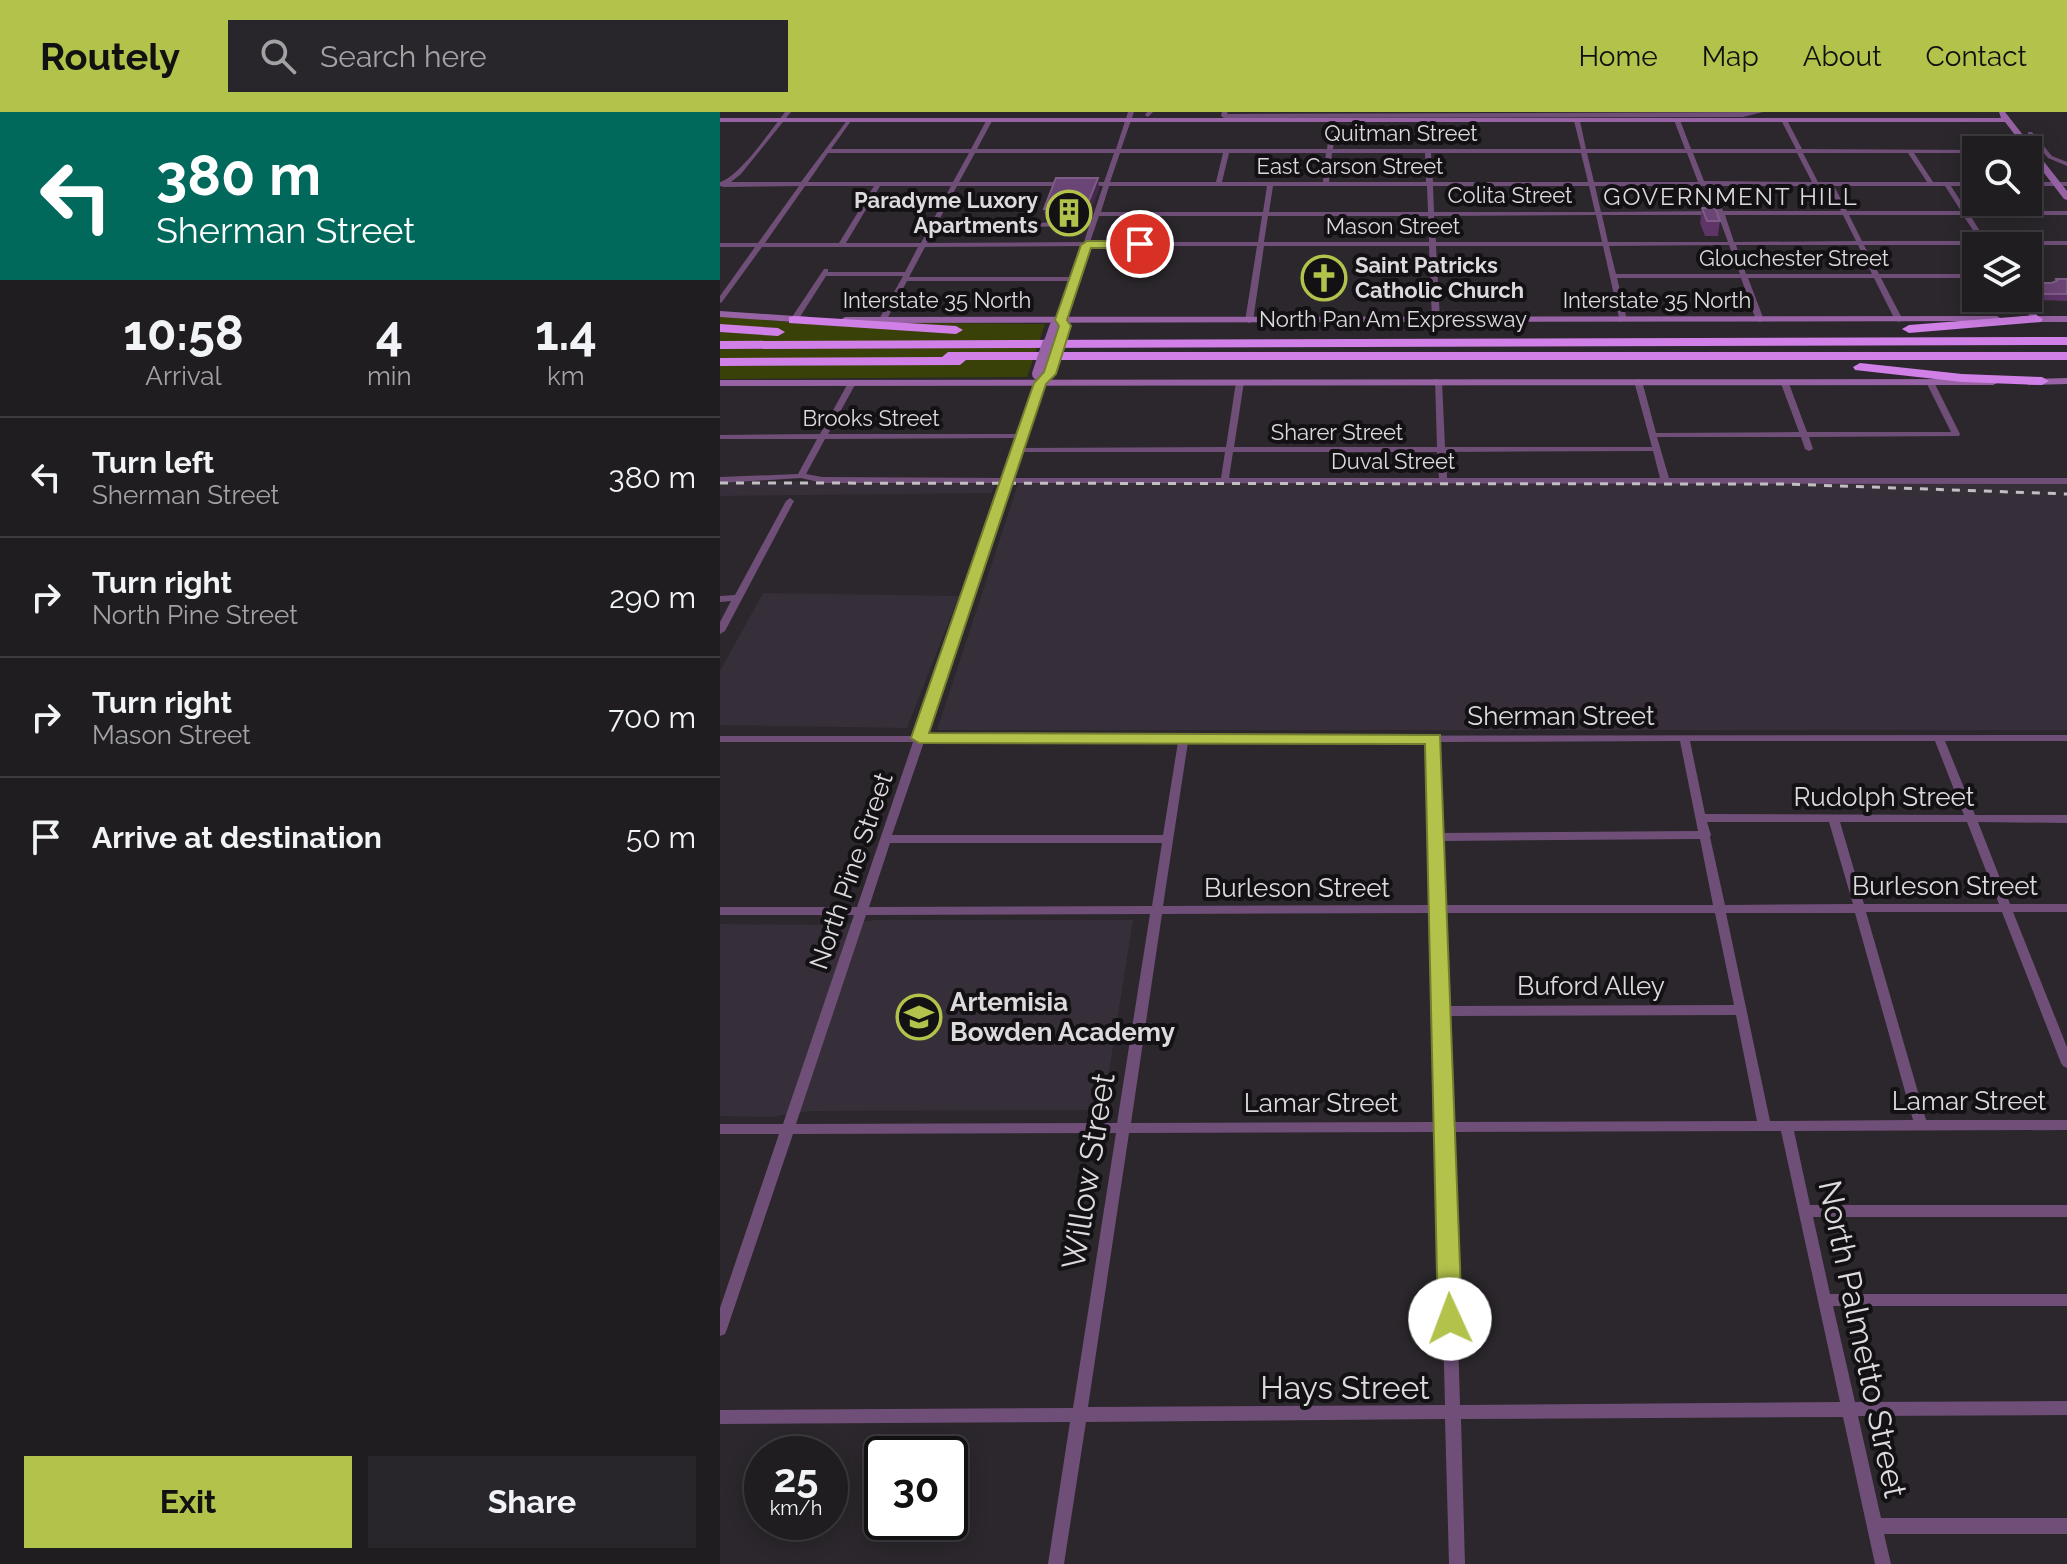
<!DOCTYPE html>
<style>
body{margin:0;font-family:Raleway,sans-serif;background:#28262a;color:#f1f3f6;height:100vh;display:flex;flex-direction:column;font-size:30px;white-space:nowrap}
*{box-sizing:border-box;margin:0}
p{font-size:26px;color:#a2a2a5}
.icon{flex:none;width:44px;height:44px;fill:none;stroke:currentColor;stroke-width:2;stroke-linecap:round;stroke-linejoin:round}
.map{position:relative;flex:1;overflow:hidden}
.drawer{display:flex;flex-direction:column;background:#201d21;width:720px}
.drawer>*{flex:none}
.guide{background:#00695c;color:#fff;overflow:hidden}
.tools{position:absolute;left:1242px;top:24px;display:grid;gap:16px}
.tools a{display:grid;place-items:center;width:80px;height:80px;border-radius:0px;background:#201d21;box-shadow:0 4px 20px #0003,0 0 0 2px #3d3b3f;font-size:40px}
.speed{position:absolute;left:24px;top:1324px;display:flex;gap:16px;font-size:40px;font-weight:700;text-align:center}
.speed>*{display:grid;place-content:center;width:104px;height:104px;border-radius:50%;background:#201d21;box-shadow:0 4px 20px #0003,0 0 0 2px #3d3b3f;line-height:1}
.speed small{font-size:20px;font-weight:400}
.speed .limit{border:4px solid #111;border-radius:12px;background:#fff;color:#111}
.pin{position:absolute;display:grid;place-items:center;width:68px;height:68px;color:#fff;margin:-34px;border:4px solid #fff;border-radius:50%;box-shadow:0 2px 8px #0007}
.me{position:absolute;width:88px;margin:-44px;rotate:358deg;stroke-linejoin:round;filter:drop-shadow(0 0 6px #0008)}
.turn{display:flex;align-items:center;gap:28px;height:168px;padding:0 24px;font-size:36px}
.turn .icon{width:104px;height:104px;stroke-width:2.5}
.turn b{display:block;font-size:56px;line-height:68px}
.eta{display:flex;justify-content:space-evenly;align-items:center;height:136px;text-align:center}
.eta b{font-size:48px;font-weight:700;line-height:56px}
.action{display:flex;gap:16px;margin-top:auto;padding:16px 24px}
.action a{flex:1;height:92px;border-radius:0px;background:#b3c24b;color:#111;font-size:32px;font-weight:700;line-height:92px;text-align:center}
.action a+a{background:#28262a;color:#f1f3f6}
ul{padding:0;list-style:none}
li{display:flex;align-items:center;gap:24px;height:120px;padding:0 24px;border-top:2px solid #3d3b3f}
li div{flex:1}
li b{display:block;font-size:30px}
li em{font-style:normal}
header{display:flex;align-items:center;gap:48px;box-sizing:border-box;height:112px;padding:0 40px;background:#b3c24b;color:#111}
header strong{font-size:38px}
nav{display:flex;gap:44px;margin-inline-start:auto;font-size:28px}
.search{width:560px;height:72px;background:#28262a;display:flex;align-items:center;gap:20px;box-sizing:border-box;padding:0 28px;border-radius:0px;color:#a2a2a5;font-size:30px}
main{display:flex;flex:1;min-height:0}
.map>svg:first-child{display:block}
</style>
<header>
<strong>Routely</strong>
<div class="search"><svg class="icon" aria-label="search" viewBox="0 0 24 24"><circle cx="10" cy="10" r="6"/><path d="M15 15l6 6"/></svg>Search here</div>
<nav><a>Home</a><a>Map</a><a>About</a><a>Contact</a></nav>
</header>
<main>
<section class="drawer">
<div class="guide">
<div class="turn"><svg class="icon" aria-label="left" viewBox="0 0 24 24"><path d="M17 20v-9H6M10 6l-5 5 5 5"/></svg><div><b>380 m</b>Sherman Street</div></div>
</div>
<div class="eta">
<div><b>10:58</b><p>Arrival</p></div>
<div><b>4</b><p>min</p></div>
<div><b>1.4</b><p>km</p></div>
</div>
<ul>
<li><svg class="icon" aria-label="left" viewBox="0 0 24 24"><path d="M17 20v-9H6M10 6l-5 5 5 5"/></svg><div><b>Turn left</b><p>Sherman Street</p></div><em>380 m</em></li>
<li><svg class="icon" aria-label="right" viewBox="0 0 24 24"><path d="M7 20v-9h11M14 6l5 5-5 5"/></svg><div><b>Turn right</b><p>North Pine Street</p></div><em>290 m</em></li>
<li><svg class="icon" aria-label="right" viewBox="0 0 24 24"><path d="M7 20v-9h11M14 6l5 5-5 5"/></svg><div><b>Turn right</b><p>Mason Street</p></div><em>700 m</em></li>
<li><svg class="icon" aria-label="arrive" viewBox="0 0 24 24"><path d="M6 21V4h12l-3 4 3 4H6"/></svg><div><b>Arrive at destination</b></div><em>50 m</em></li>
</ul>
<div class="action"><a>Exit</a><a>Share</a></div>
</section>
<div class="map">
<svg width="1347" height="1452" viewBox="0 0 1347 1452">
<rect width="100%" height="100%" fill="#2b272c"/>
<path fill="#362e38" d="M0 369 276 370 272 381 0 384Z
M299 369 1347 372V618H217Z
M43 481 239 484 187 616 0 613V559Z
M156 808H413L383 998 92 999 50 1005 0 1004V812L117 813Z"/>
<path fill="#3a4108" d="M0 204 69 210 325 212 307 265 0 267Z"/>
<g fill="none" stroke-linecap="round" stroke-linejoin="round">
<path fill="#6f4f78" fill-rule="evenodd" d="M65 0H71L21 62 11 70H81L128 7 131 9 111 37H251L266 9 269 7 272 9 257 37H396L408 0H414L401 37H607L610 9 613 7 616 9 613 37H861L854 9 857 7 860 9 866 37H965L954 8 957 6 960 8 971 37H1076L1061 8 1064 6 1067 8 1082 37 1258 38H1256V41H1194L1213 70H1256V74H1231L1247 99H1347V103H1250L1266 129H1347V133H1144L1159 162H1256V166H1161L1183 208 1179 210 1175 208 1154 166H1028L1044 208 1040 210 1036 208 1021 166H897L907 208 900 210 883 134H716L720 208 716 210 712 208 709 134H544L533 209 529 211 525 209 537 134H369L345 208 341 210 337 208 351 169H187L166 209 159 211 158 209 183 164H106L78 208 74 210 70 208 104 157H108V160H185L198 135H42L2 190 0 191V184L35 135H0V131H38L79 74 4 75 0 74V70C20 64 51 18 65 0ZM108 41H249L233 70H88ZM255 41H394L384 70H365L362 72 365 74H383L371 110 217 112 237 74H347L350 72 347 70H239ZM400 41H503L496 70H390ZM509 41H606L603 70H502ZM612 41H705L706 70H609ZM711 41H861L868 70H713ZM867 41H967L978 70H874ZM973 41H1077L1092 70 984 69ZM1083 41H1188L1207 70H1098ZM85 74H154L119 131H45ZM160 74H231L201 131H126ZM389 74H547L543 100H381ZM553 74H707L708 100H549ZM713 74H869L875 100H714ZM875 74H988L997 99 881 100ZM994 74H1108L1121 99H1003ZM1114 74H1225L1241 99H1127ZM876 103 882 130H716L714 104ZM882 103H998L1008 130H888ZM1005 103H1123L1136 129 1014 130ZM1129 103H1243L1260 129H1142ZM379 104H542L538 130H370ZM548 104H708L709 130H544ZM369 114 364 130 207 131 215 116ZM1009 133 1020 162H896L889 134ZM1016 133H1138L1152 162H1026ZM362 134 352 165H189L205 135Z
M427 0H433L428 5 425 3Z
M502 0H508L507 2 1043 0 1023 5 504 6 501 4Z
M1308 20H1312L1332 44 1347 50V54L1328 46 1308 22Z
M1308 70H1347V74H1308Z
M1297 186H1305L1320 207 1319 209H1313Z
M715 267 722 269 725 335H932L914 269 918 267 922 269 936 321 1079 320 1060 269 1064 267 1068 269 1087 320H1231L1206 270 1210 268 1214 270 1240 322 1239 324 1089 325 1093 337 1089 339 1085 337 1081 325H937L949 366H1347V372L290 371 206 624 1347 623V629H1225L1255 703H1347V711L1258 710 1290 792H1347V800H1293L1347 935V956L1343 954 1341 951 1282 800H1146L1206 1008H1347V1018L1074 1019 1090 1093H1347V1105H1093L1110 1182H1347V1194H1113L1135 1290 1347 1289V1303L1138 1304 1161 1406H1347V1422H1164L1171 1452H1155L1123 1305 741 1307 745 1452H729L725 1307 366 1310 344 1452H328L350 1310 0 1312V1298L353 1296 396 1021 73 1022 7 1217 5 1222 0 1224V1196L59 1022H0V1012H63L134 803H0V795H137L193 630H0V624H196L282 371H102L81 366 0 371V365L78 362 97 327H0V323L100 322 128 271 132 269 136 271 108 322H299L316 271 320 269 324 271 302 336 506 335 516 270 520 268 524 270 514 335H717ZM297 326 284 366 102 365 86 362 105 327ZM933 339 940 366H727L726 340ZM301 340H505L501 366H292ZM513 340H717L719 366H509ZM960 629 978 719 722 721 719 630ZM970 629H1215L1244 703 985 702ZM204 630H458L443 723H172ZM468 630H709L713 793 443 794ZM987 710H1109L1133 792 1005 793 990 725 991 723ZM1120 710H1247L1279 792H1144ZM980 727 993 793H724L722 729ZM170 731H442L432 794 149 795ZM713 801 718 1010 411 1011 442 802ZM725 801H995L1014 893 728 894ZM1006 801H1135L1193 1008 1050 1009ZM430 802 397 1011 76 1012 146 803ZM1016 903 1037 1009 731 1010 728 904ZM1045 1019H1061L1120 1290 740 1293 732 1020ZM718 1020 725 1293 368 1295 409 1021Z
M70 386 74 389 5 519 0 522V510L11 489 0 490V484L15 483 66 389Z"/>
<path fill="#9763a5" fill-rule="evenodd" d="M1279 0H1285L1347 79V88L1344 87 1285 10H0V6H1281Z
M0 199 89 205 94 208 89 211 0 205Z
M1277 204 1282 207 1281 209 125 211 120 208 125 205Z
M1347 204V210H1301L1296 207 1301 204Z
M1347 266V272L1309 273 1303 270 1309 267Z
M0 268 1273 267 1279 270 1273 273 0 274Z"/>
<path fill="#d080e6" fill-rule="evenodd" d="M1316 203 1323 207 1321 210 1189 221 1182 217 1189 213Z
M74 204 236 214 243 218 236 222 69 211V205Z
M0 212 58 216 65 220 58 224 0 220Z
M1347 225V233L0 237V229Z
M228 240H1347V248H246L240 253 0 254V246L222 245Z
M1140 251 1242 262 1322 265 1329 269 1322 273 1242 270 1135 258 1133 255Z"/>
<path stroke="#c2bfc3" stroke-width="3" stroke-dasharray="8 8" stroke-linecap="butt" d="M0 371 1065 372 1347 382"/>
<path stroke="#9763a5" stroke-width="9" d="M327 234 334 214"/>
<path stroke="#9763a5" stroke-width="12" d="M318 262 328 232"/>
</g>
<path fill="#5e3469" d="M379 77 367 107 326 108 324 97Z
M982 96 1000 109 998 124H985L980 111Z
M1336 167H1347V189L1318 188 1311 178 1312 171H1331L1335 169Z
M1268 186H1289L1288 189H1270Z"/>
<path fill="#44274b" d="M378 66 379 77 367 107 366 96Z"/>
<path fill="#6b4575" stroke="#7d5d86" stroke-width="2" d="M336 66H378L366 96 324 97Z
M982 96H995L1000 109H987Z
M1336 167H1347V182H1320L1312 171H1331L1337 169Z"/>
<path fill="#b3c24b" stroke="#747e31" stroke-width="2" d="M367 129H420L425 132 420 136H371L347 208 351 214 336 262 326 272 209 621 720 623 742 1207 738 1214 730 1217 721 1214 718 1207 705 632 199 631 191 626 314 271 324 260 339 214 335 208 361 133Z"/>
<defs>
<g id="building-ring" transform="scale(2.3)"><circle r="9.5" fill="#131113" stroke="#b3c24b" stroke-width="1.5"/><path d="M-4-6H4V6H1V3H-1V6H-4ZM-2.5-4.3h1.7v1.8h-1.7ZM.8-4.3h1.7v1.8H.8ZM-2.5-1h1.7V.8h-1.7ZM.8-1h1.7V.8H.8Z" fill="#b3c24b"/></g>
<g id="church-ring" transform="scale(2.3)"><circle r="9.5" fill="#131113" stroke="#b3c24b" stroke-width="1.5"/><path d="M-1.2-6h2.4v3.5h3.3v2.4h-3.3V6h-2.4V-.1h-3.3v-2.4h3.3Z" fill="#b3c24b"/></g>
<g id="school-ring" transform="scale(2.3)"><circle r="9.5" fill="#131113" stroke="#b3c24b" stroke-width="1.5"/><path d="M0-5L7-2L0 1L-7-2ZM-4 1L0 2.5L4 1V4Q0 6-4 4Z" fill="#b3c24b"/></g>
</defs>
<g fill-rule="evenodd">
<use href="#building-ring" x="349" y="101"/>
<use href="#church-ring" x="604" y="166"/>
<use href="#school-ring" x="199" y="905"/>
</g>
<g text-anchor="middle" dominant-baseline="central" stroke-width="8" stroke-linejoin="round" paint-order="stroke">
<g font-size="22" fill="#dcdadd" stroke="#131113">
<text x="681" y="21">Quitman Street</text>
<text x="630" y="54">East Carson Street</text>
<text x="790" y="83">Colita Street</text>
<text x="673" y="114">Mason Street</text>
<text x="1074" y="146">Glouchester Street</text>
<text x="217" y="188">Interstate 35 North</text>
<text x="937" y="188">Interstate 35 North</text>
<text x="673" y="207">North Pan Am Expressway</text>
<text x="151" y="306">Brooks Street</text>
<text x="617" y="320">Sharer Street</text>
<text x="673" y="349">Duval Street</text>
</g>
<g font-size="22" font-weight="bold" fill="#dcdadd" stroke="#131113" text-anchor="end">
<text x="318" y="88">Paradyme Luxory<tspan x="318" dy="25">Apartments</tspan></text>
<text x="635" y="153" text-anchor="start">Saint Patricks<tspan x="635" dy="25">Catholic Church</tspan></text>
</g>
<g font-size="24" letter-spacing="2" fill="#dcdadd" stroke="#131113">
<text x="1011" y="84">GOVERNMENT HILL</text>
</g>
<g font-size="26" fill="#dcdadd" stroke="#131113">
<text x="841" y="604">Sherman Street</text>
<text x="1164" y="685">Rudolph Street</text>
<text transform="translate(131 759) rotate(-71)">North Pine Street</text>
<text x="1225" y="774">Burleson Street</text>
<text x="577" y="776">Burleson Street</text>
<text x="871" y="874">Buford Alley</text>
<text x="1249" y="989">Lamar Street</text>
<text x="601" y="991">Lamar Street</text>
</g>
<g font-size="26" font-weight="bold" fill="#dcdadd" stroke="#131113" text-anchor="start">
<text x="230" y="890">Artemisia<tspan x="230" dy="30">Bowden Academy</tspan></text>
</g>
<g font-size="32" fill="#dcdadd" stroke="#131113">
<text transform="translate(368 1059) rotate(-81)">Willow Street</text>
<text transform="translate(1143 1227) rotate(78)">North Palmetto Street</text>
<text x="625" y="1275">Hays Street</text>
</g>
</g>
</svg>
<div class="tools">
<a><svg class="icon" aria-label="search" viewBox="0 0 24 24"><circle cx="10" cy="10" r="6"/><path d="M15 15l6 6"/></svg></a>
<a><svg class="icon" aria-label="layers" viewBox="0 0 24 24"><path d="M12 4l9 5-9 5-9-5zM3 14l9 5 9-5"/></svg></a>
</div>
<div class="speed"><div>25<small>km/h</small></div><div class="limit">30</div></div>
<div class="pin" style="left:420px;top:132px;background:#d93025"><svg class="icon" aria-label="arrive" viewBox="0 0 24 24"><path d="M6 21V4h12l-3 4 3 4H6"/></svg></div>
<svg class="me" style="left:730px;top:1207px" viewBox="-20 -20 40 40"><circle r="19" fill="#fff"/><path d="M0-13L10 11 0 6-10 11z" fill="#b3c24b"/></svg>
</div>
</main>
